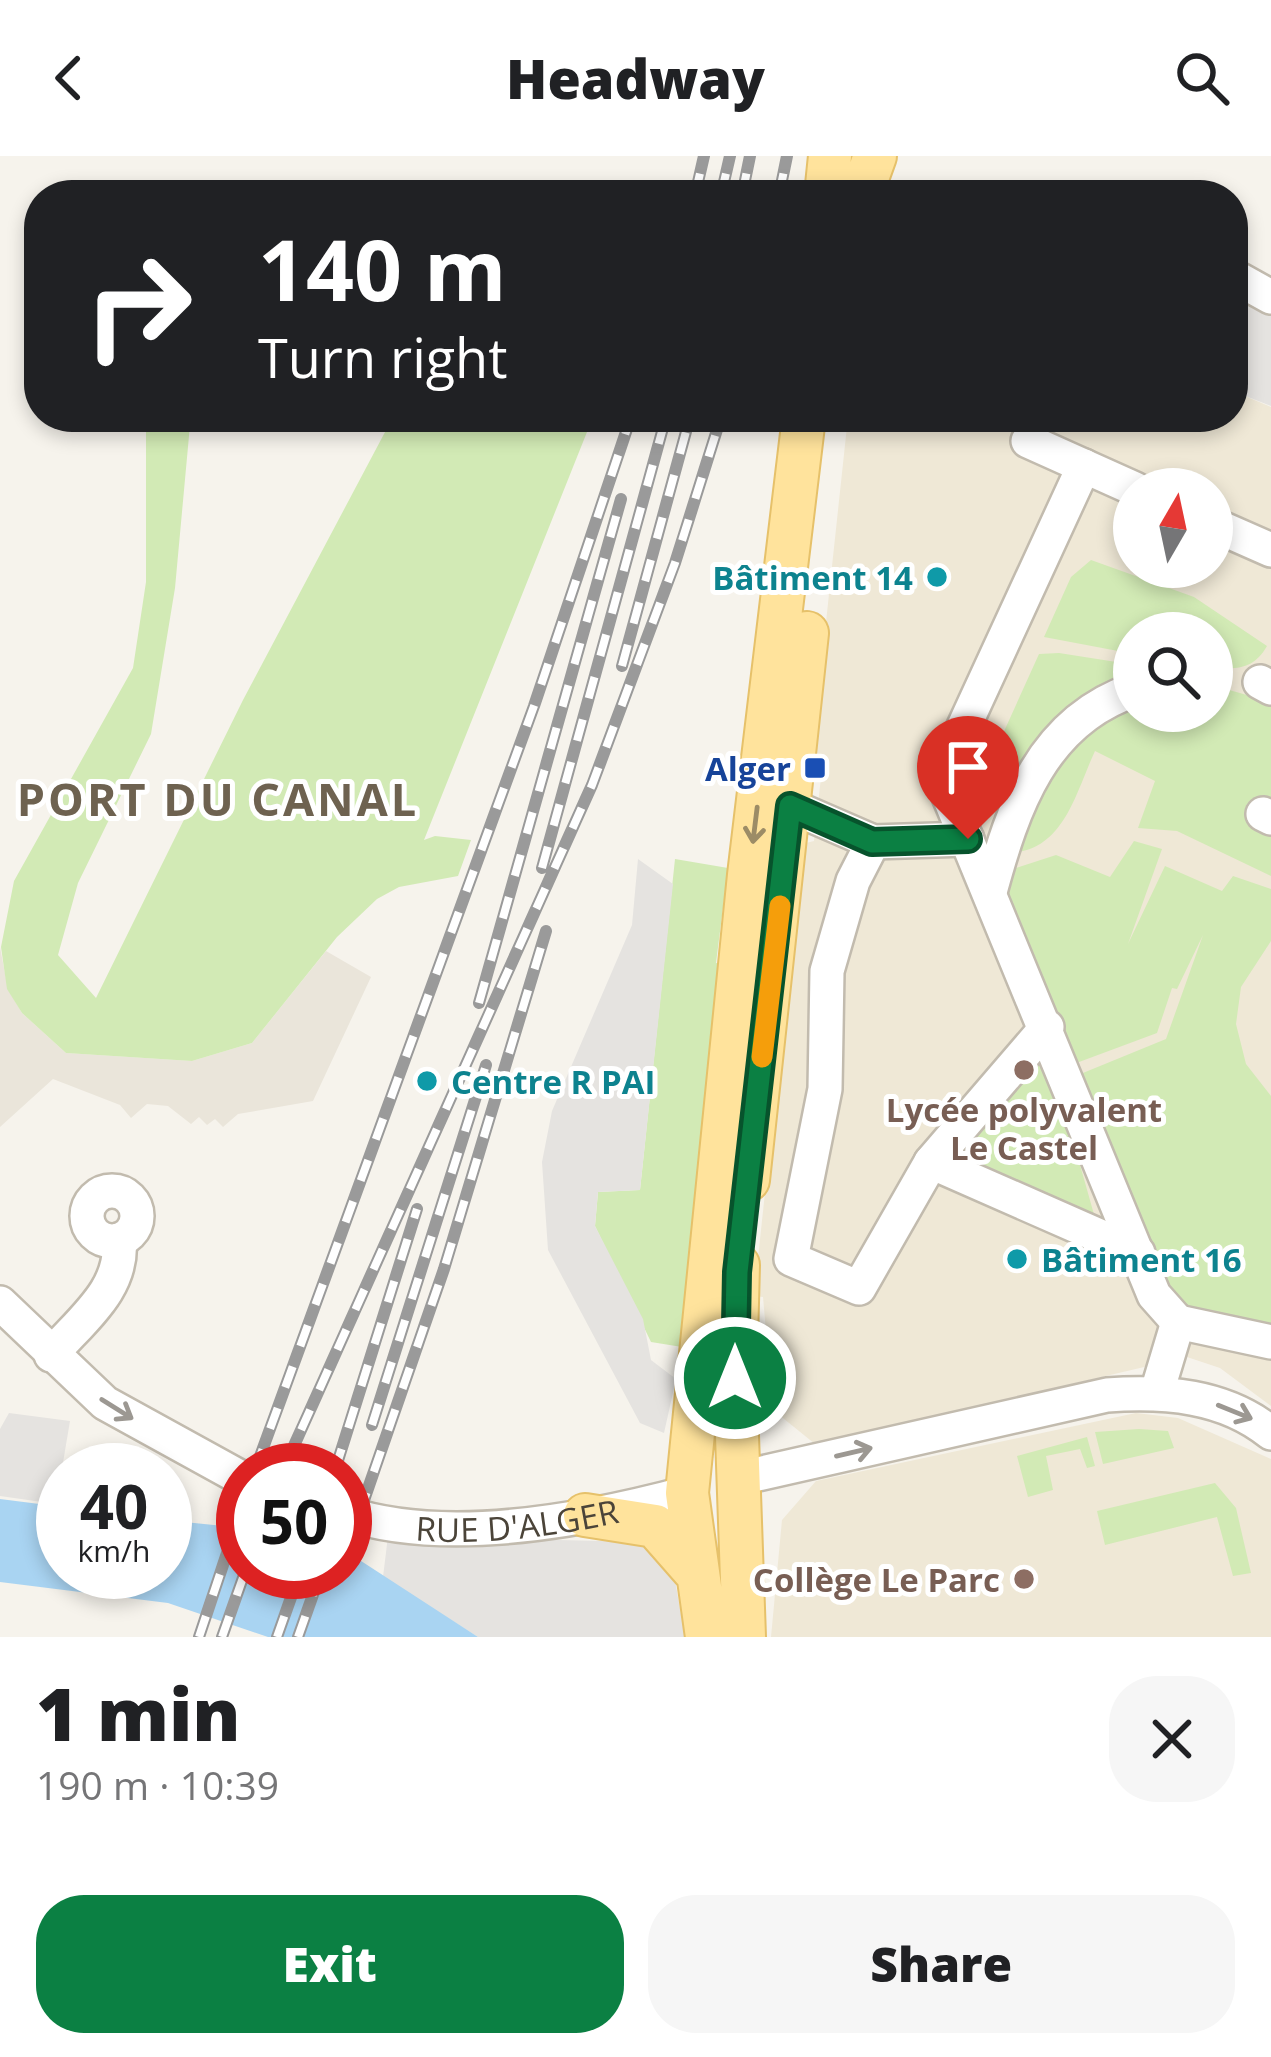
<!DOCTYPE html>
<meta charset="utf-8">
<style>
body{margin:0;font-family:"Open Sans",sans-serif;background:#f6f6f6;color:#202124;height:100vh;display:flex;flex-direction:column;font-size:45px;white-space:nowrap}
*{box-sizing:border-box;margin:0}
p{font-size:39px;color:#757577}
.icon{flex:none;width:66px;height:66px;fill:none;stroke:currentColor;stroke-width:2;stroke-linecap:round;stroke-linejoin:round}
.map{position:relative;height:1481px;overflow:hidden}
.panel{display:flex;flex-direction:column;background:#fff;flex:1}
.panel>*{flex:none}
.guide{position:absolute;left:24px;top:24px;width:1224px;height:252px;border-radius:48px;box-shadow:0 6px 18px #0003;background:#202124;color:#fff;overflow:hidden}
.needle{width:78px;rotate:9deg}
.controls{position:absolute;left:1113px;top:312px;display:grid;gap:24px}
.controls a{display:grid;place-items:center;width:120px;height:120px;border-radius:50%;background:#fff;box-shadow:0 6px 18px #0003;font-size:60px}
.speed{position:absolute;left:36px;top:1287px;display:flex;gap:24px;font-size:60px;font-weight:700;text-align:center}
.speed>*{display:grid;place-content:center;width:156px;height:156px;border-radius:50%;background:#fff;box-shadow:0 6px 18px #0003;line-height:1}
.speed small{font-size:30px;font-weight:400}
.speed .limit{border:18px solid #d22;background:#fff;color:#111}
.pin{position:absolute;display:grid;place-items:center;width:102px;height:102px;color:#fff;margin:-123px -51px;border-radius:50% 50% 50% 0;rotate:-45deg;box-shadow:0 0 12px #0007}
.pin .icon{rotate:45deg}
.me{position:absolute;width:132px;margin:-66px;rotate:0deg;stroke-linejoin:round;filter:drop-shadow(0 0 9px #0008)}
.turn{display:flex;align-items:center;gap:42px;height:252px;padding:0 36px;font-size:54px}
.turn .icon{width:156px;height:156px;stroke-width:2.5}
.turn b{display:block;font-size:84px;line-height:102px}
.round{display:grid;place-items:center;flex:none;width:126px;height:126px;border-radius:48px;background:#f6f6f6}
.summary{display:flex;align-items:center;justify-content:space-between;height:204px;padding:0 36px}
h1{font-size:72px;font-weight:800;line-height:90px}
.primary-button{display:flex;gap:24px;margin-top:auto;padding:24px 36px}
.primary-button a{flex:1;height:138px;border-radius:48px;background:#0b8043;color:#fff;font-size:48px;font-weight:800;line-height:138px;text-align:center}
.primary-button a+a{background:#f6f6f6;color:#202124}
header{display:flex;justify-content:space-between;align-items:center;height:156px;padding:0 36px;background:#fff;font-size:54px;font-weight:800}
.map>svg:first-child{display:block}
</style>
<header><svg class="icon" aria-label="back" viewBox="0 0 24 24"><path d="M15 5l-7 7 7 7"/></svg>Headway<svg class="icon" aria-label="search" viewBox="0 0 24 24"><circle cx="10" cy="10" r="6"/><path d="M15 15l6 6"/></svg></header>
<div class="map">
<svg width="1271" height="1481" viewBox="0 0 1271 1481">
<rect width="100%" height="100%" fill="#f6f3ec"/>
<path fill="#eae5da" d="M0 791 8 833 22 857 66 897 192 905 252 887 326 795 371 821 313 945 238 958 223 971 215 963 207 969 199 961 191 968 168 950 147 948 131 962 120 949 53 923 0 971Z"/>
<path fill="#efe8d6" fill-rule="evenodd" d="M1233 235 1271 251V1250L1220 1212 1187 1201 815 1288 773 1254 763 1141 754 1140 802 688 814 685 822 612 811 606 848 261H1233ZM1134 333H1212V411H1134ZM1134 477H1212V555H1134Z
M1136 1257 1178 1262 1271 1303V1481H771L782 1364 816 1325Z"/>
<path fill="#d2eab5" d="M146 261H190V269L175 432 151 578 78 727 58 799 96 842 243 544 393 261H593L424 684 435 680 471 684 458 720 399 731 377 743 337 781 252 887 192 905 66 897 22 857 7 833 1 791 14 725 133 512 146 426Z
M1091 404 1194 441 1267 490C1254 513 1237 514 1212 511V477H1134V498L1044 481 1071 421Z
M1059 497 1129 508 1127 520 1039 586 995 656 982 653 977 635 1039 498Z
M1212 529 1271 546V720L1177 675 1138 672 1155 625 1095 595C1075 638 1064 695 1009 697L1050 603 1134 540V555H1212Z
M1134 685 1162 693 1128 788 1165 710 1222 735 1233 720 1271 733V785L1241 831 1236 868 1246 908 1271 940V1179L1228 1169 1171 1145 1078 919 1166 883 1203 779 1177 833 1172 832 1157 877 1071 909 1001 717 1056 699 1110 721Z
M675 703 728 712 716 807 724 808 682 1191 651 1186 595 1070 598 1036 640 1034Z
M1034 900 1051 906 1095 1062 963 1002 961 992Z
M1139 1273 1168 1275 1174 1292 1103 1308 1095 1276Z
M1087 1281 1095 1310 1087 1312 1080 1293 1046 1300 1053 1334 1028 1341 1017 1300Z
M1215 1327 1236 1352 1251 1417 1233 1420 1217 1361 1105 1389 1097 1355Z"/>
<path fill="#e5e3e0" d="M1233 139 1271 160V250L1233 235Z
M638 703 673 728 640 1034 598 1036 595 1070 643 1163 651 1204 676 1223 664 1277 640 1267 548 1094 542 1006 552 955 632 769Z
M9 1257 70 1265 56 1348 0 1340V1273Z
M388 1380 642 1386 673 1413 685 1481H478L383 1421Z"/>
<path fill="#a9d4f2" d="M0 1343 63 1351V1416H165V1364L243 1372V1416H345V1399L358 1403 478 1481H268L168 1447 0 1426Z"/>
<g fill="none" stroke-linecap="round" stroke-linejoin="round">
<g stroke="#c2bbae" stroke-width="38">
<g id="minor">
<path d="M1233 120 1271 141"/>
<path d="M1028 285 1135 333"/>
<path d="M1084 310 949 603 948 638 1154 1139 1178 1166"/>
<path d="M1212 368 1271 394"/>
<path d="M1260 526 1271 532"/>
<path d="M790 650 873 686 967 683"/>
<path d="M1263 658 1271 662"/>
<path d="M873 686 853 725 827 815 825 933 791 1103 859 1132 931 1006"/>
<path d="M990 736C1013 651 1042 565 1134 534"/>
<path d="M1047 871 931 1006 1138 1097"/>
<circle cx="112" cy="1060" r="25"/>
<path d="M0 1147 105 1247 243 1323"/>
<path d="M51 1199C82 1163 124 1133 119 1084"/>
<path d="M1157 1236 1178 1166 1271 1186"/>
<path d="M740 1322 1107 1239C1164 1235 1224 1239 1271 1277"/>
<path id="s1" d="M345 1357C446 1391 586 1364 687 1337"/>
</g>
</g>
<g stroke="#e6c16a" stroke-width="46">
<path id="major" d="M826 39 830 0
M861 39 875 0
M748 1024 807 477
M738 1109 735 1222 744 1481
M585 1359 655 1370 698 1419
M707 1481 687 1337 749 719 804 261"/>
</g>
<use href="#minor" stroke="#fff" stroke-width="33"/>
<use href="#major" stroke="#ffe39c" stroke-width="42"/>
<g stroke="#9a9a9a" stroke-width="12">
<path id="rail" d="M695 39 704 0
M721 39 730 0
M742 39 750 0
M779 39 787 0
M622 510 690 261
M542 712 666 261
M479 847 621 343
M372 1269 486 909
M255 1314 534 550 631 261
M283 1314 592 629 675 407 721 261
M335 1314 417 1053
M345 1399 444 1113 546 775
M199 1481 243 1349
M222 1481 245 1416
M277 1481 300 1416
M298 1481 321 1416"/>
</g>
<use href="#rail" stroke="#fff" stroke-width="8" stroke-dasharray="22" stroke-linecap="butt"/>
</g>
<defs><path id="oneway-shaft" d="M-6 0H5M1.5-3L5.5 0L1.5 3" fill="none" stroke-width="1.6" stroke-linecap="round" stroke-linejoin="round" transform="scale(3)"/></defs>
<use stroke="#9c8c66" href="#oneway-shaft" transform="translate(755 669) rotate(97)"/>
<g stroke="#9c9892">
<use href="#oneway-shaft" transform="translate(117 1253) rotate(32)"/>
<use href="#oneway-shaft" transform="translate(1235 1256) rotate(22)"/>
<use href="#oneway-shaft" transform="translate(854 1296) rotate(-13)"/>
</g>
<g fill="none" stroke-linecap="round" stroke-linejoin="round">
<g stroke="#07532c" stroke-width="30">
<path id="route" d="M735 1222 737 1116 790 650 872 686 968 683"/>
</g>
<use href="#route" stroke="#0b8043" stroke-width="21"/>
<path stroke="#f59e0b" stroke-width="21" d="M762 901 780 750"/>
</g>
<g fill="#0f9aa8" stroke="#fff" stroke-width="4.5">
<circle cx="937" cy="421" r="12"/>
<circle cx="427" cy="925" r="12"/>
<circle cx="1017" cy="1103" r="12"/>
</g>
<rect fill="#1a4fb4" stroke="#fff" stroke-width="4.5" x="803" y="600" width="24" height="24" rx="6"/>
<g fill="#8d6e63" stroke="#fff" stroke-width="4.5">
<circle cx="1024" cy="914" r="12"/>
<circle cx="1024" cy="1423" r="12"/>
</g>
<g text-anchor="middle" dominant-baseline="central" stroke-width="10" stroke-linejoin="round" paint-order="stroke">
<g font-size="33" font-weight="bold" fill="#0d838f" stroke="#fff" text-anchor="start">
<text x="913" y="421" text-anchor="end">Bâtiment 14</text>
<text x="451" y="925">Centre R PAI</text>
<text x="1041" y="1103">Bâtiment 16</text>
</g>
<g font-size="33" font-weight="bold" fill="#164399" stroke="#fff" text-anchor="end">
<text x="791" y="612">Alger</text>
</g>
<g font-size="33" font-weight="bold" fill="#785e54" stroke="#fff">
<text x="1024" y="953">Lycée polyvalent<tspan x="1024" dy="38">Le Castel</tspan></text>
<text x="1000" y="1423" text-anchor="end">Collège Le Parc</text>
</g>
<g font-size="33" fill="#4b4439" stroke="#fff">
<text stroke="none"><textPath href="#s1" startOffset="174">RUE D'ALGER</textPath></text>
</g>
<g font-size="45" font-weight="bold" letter-spacing="3" fill="#6e6250" stroke="#fff">
<text x="218" y="642">PORT DU CANAL</text>
</g>
</g>
</svg>
<div class="controls">
<a><svg class="needle" viewBox="-14 -14 28 28"><path d="M0-13l5 13h-10z" fill="#e53935"/><path d="M0 13l5-13h-10z" fill="#757577"/></svg></a>
<a><svg class="icon" aria-label="search" viewBox="0 0 24 24"><circle cx="10" cy="10" r="6"/><path d="M15 15l6 6"/></svg></a>
</div>
<div class="speed"><div>40<small>km/h</small></div><div class="limit">50</div></div>
<div class="pin" style="left:968px;top:683px;background:#d93025"><svg class="icon" aria-label="arrive" viewBox="0 0 24 24"><path d="M6 21V4h12l-3 4 3 4H6"/></svg></div>
<svg class="me" style="left:735px;top:1222px" viewBox="-20 -20 40 40"><circle r="17" fill="#0b8043" stroke="#fff" stroke-width="3"/><path d="M0-11L8 9 0 5-8 9z" fill="#fff"/></svg>
<div class="guide">
<div class="turn"><svg class="icon" aria-label="right" viewBox="0 0 24 24"><path d="M7 20v-9h11M14 6l5 5-5 5"/></svg><div><b>140 m</b>Turn right</div></div>
</div>
</div>
<section class="panel">
<div class="summary"><div><h1>1 min</h1><p>190 m · 10:39</p></div><a class="round"><svg class="icon" aria-label="close" viewBox="0 0 24 24"><path d="M6 6l12 12M18 6L6 18"/></svg></a></div>
<div class="primary-button"><a>Exit</a><a>Share</a></div>
</section>
